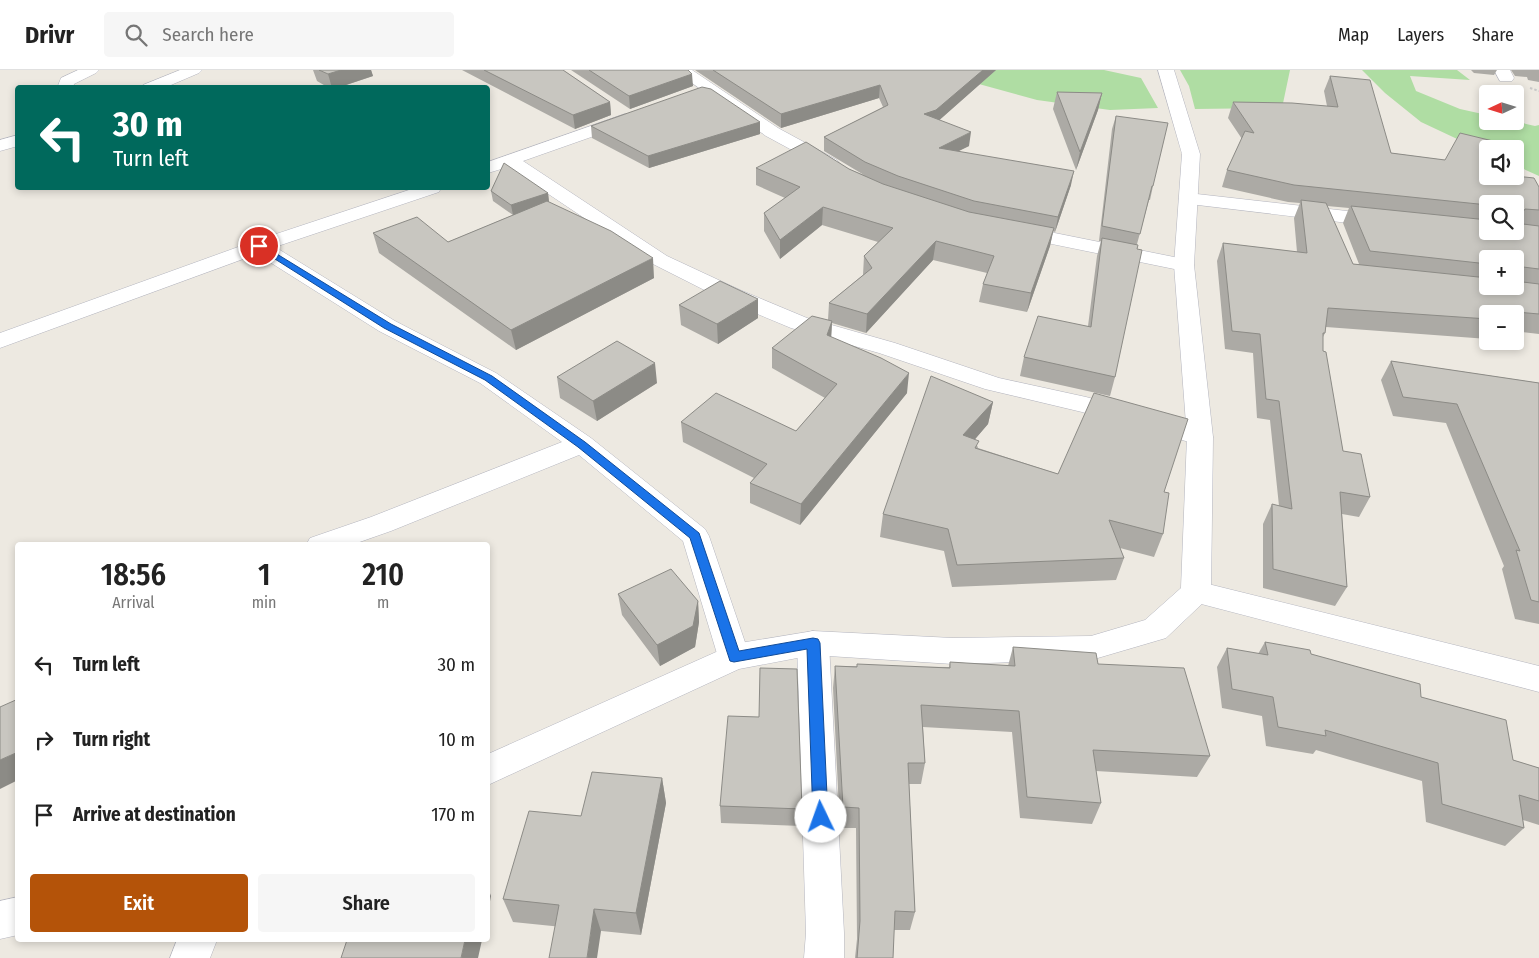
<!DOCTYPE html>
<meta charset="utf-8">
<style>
body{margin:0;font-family:"Fira Sans Condensed",sans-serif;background:#f6f6f6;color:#222;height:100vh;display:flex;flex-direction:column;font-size:19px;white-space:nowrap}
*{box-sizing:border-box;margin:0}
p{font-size:16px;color:#767676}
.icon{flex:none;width:28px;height:28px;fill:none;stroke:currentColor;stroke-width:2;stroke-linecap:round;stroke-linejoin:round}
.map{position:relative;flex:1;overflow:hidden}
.details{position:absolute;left:15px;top:472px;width:475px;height:400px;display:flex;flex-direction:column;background:#fff;border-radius:5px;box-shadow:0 2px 8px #0003}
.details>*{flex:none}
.top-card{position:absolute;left:15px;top:15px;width:475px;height:105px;border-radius:5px;box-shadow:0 2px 8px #0003;background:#00695c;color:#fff;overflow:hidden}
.needle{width:32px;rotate:266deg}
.fabs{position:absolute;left:1479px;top:15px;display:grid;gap:10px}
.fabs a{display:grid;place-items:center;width:45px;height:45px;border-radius:5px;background:#fff;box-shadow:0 2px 8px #0003;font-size:25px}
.pin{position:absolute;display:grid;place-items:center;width:42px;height:42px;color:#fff;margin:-21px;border:2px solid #fff;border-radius:50%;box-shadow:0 1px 5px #0007}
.me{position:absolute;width:55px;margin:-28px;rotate:357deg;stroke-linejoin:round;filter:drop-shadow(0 0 4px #0008)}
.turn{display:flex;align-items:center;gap:18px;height:105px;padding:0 15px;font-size:22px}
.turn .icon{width:65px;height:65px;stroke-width:2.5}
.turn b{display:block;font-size:35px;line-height:42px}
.eta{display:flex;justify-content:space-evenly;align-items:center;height:85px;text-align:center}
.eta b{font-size:30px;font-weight:600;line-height:35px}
.primary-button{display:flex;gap:10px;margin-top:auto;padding:10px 15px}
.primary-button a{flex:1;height:58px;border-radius:5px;background:#b45309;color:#fff;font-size:20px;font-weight:600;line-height:58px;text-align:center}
.primary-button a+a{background:#f6f6f6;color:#222}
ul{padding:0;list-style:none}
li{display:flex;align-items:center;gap:15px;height:75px;padding:0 15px}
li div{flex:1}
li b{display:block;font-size:19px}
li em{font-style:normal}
header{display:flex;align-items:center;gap:30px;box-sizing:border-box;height:70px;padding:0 25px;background:#fff;border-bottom:1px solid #e0e0e0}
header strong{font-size:24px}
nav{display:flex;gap:28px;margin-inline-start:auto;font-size:18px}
.search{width:350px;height:45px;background:#f6f6f6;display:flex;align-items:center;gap:12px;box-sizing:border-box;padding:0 18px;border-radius:5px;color:#767676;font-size:19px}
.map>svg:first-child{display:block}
</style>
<header>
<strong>Drivr</strong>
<div class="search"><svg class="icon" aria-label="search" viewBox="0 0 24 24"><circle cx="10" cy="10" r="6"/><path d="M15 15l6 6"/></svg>Search here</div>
<nav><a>Map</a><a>Layers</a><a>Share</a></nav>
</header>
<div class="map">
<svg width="1539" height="888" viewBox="0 0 1539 888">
<rect width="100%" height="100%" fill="#ede9e1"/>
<path fill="#afdda3" d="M889 0H1104L1141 8 1158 38 1110 40 1037 30 957 8Z
M1180 0H1290L1282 38 1195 39 1189 16Z
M1362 0H1457L1470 10 1410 6 1416 21 1460 39 1487 45 1488 51H1514L1535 56 1539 55V106L1515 95V79H1488L1487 83 1421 52 1385 23Z"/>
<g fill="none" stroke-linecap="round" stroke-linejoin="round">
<g stroke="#b4b5bf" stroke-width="1">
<path id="street" d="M78 0H99L96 3 74 14 73 18H57L61 8Z
M180 0H202L199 3 164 18H141L143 15Z
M674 0H692L778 58 837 90 840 94 837 98 831 99 825 98 766 66Z
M1494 0H1510L1514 8 1512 11H1500Z
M625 44 631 45 633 49 631 53 523 91 667 186 740 220 807 248 895 273 999 308 1086 327 1209 361 1213 367 1209 373 1200 375 1082 342 985 319 879 283 791 258 724 230 653 194 508 97 488 103V92Z
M18 65V76L0 81V70Z
M415 118H441L439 122 275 177 395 251 496 303 591 368 705 459 709 466 750 587 745 596 734 600 723 596 718 587 683 471 579 385 391 461 351 475H306L310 468 371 447 562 372 480 313 379 261 257 184 0 278V263L252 172Z
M1188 123 1382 145 1389 147 1392 151 1389 155 1382 157 1181 133 1179 129 1181 125Z
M1015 155 1184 189 1191 191 1194 195 1191 199 1184 201 1008 165 1005 161 1008 157Z
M1196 511 1539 596V622L1186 530 1181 522 1186 514Z
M813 561 824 564 829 573 844 863V888H804L806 863 797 573 802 564Z
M177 870H217L210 888H170Z"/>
</g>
<g stroke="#b4b5bf" stroke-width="1">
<path id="secondary" d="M1158 0H1174L1200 84 1194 195 1213 367 1211 522 1206 530 1166 568 1091 590 953 594 813 585 739 599 488 715V684L734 574 813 561 953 568 1091 566 1145 550 1181 518 1187 367 1174 195 1182 84Z
M18 827V865L0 869V831Z"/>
</g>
<path stroke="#c8c8c8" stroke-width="2" stroke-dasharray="2.5 2" stroke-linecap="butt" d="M1530 18 1539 21"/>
<use href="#street" fill="#fff" fill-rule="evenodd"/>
<use href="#secondary" fill="#fff" fill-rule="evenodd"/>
</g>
<path fill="#acaaa5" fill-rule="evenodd" d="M313 0H371L373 6 337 18H329L317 11Z
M462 0H563L610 32 611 45 575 59Z
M571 0H688L693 16 630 39Z
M695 0H996L939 50 969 76 958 81 1071 115 1055 162 1053 161 1050 176 1027 242 979 232 983 214 987 203 933 190 866 263 832 253 831 267 907 323 800 455 750 433V413L754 408 683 372 681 352 796 361 825 328 772 298V278L828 250 829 233 863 205 864 186 878 172 822 155 780 189 764 161V143L785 128 756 115V98L849 99 864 105 824 81V67L883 37 879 28 781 58Z
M1471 0H1497L1494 5 1474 3Z
M1511 0H1539V12L1528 10 1527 7 1515 6Z
M1330 6 1391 83 1445 90 1490 76 1488 106 1539 117V264L1515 261V244H1488V269L1326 257 1325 263 1323 267V281L1343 381 1370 427 1359 447 1342 444 1347 517 1335 536 1263 518V454L1272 434 1279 436 1270 350 1257 348 1253 283 1225 279 1217 191 1223 173 1297 182 1294 148 1300 133 1288 132 1222 117 1227 100 1242 69 1228 48 1233 32 1327 36 1324 21ZM1488 134H1515V161H1488ZM1327 136 1349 138 1343 153 1359 194H1353ZM1488 189H1515V216H1488Z
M1057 22 1102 23 1098 40 1076 100 1053 39Z
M1116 46 1153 116 1150 130H1149L1137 174 1115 307 1110 326 1020 306 1024 287 1088 256 1097 186 1101 171H1099L1112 59Z
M760 52V64L649 98 592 68 591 56Z
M491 121 548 123 549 132 654 208 516 280 379 183 373 163 448 172 513 145 493 131Z
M679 235 758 248 718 274 681 255Z
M1391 291 1539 313V554L1515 549 1502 499 1504 496 1446 353 1393 346 1381 310Z
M557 307 657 313 597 351 560 328Z
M993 332 988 354 975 369 978 378 1058 404 1164 422 1163 464 1154 487 1120 478 1124 488 1116 510 952 517 944 481 880 467 883 444Z
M618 524 698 531 699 552 695 577 660 596 622 545Z
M1265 572 1311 584 1421 627 1513 690 1539 698V755L1523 750 1524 758 1505 776 1426 752 1422 711 1316 680 1313 684 1266 676 1262 646 1222 638 1217 597 1227 578 1258 584Z
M1013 577 1098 594 1210 686 1197 707 1096 701 1101 733 1092 754 1020 748 1012 662 923 657 925 693 921 714H909L915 842 910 860H894L893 888H855L857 869 856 758H840L833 618 835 596 949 597 950 592 1008 596Z
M759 647 802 739 801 756 721 753 720 736Z
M662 708 666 733 641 865 513 852 503 829 581 746Z"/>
<path fill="#8c8b86" d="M341 0H371L373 6 337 18H332L328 4Z
M983 0H996L935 54 924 44Z
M692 4 693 16 630 39 629 26Z
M880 15 879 28 781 58V44Z
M1102 23 1098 40 1076 100 1080 82Z
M610 32 611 45 575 59 573 45Z
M760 52V64L649 98 648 86Z
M971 62 969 76 937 92 939 78Z
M1074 101 1071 115 1055 162 1058 147Z
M548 123 549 132 513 145 511 135Z
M823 137 822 155 780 189V170Z
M1054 158 1050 176 1027 242 1031 223Z
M936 171 933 190 866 263 867 244Z
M653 188 654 208 516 280 511 260Z
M758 229V248L718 274 717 254Z
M832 251 831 271 827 265Z
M655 293 657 313 597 351 593 331Z
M909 303 907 323 800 455 801 434Z
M993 332 988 354 959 388 963 365Z
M698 531 699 552 695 577 660 596 657 575Z
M18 682V710L0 719V690Z
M662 708 666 733 641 865 636 843Z
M488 818 491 826 488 842Z
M594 839 601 861 597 888H587Z
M465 870H482L478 888H461Z"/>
<path fill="#c8c6c0" stroke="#8c8b86" d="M319 0H341L328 4Z
M484 0H563L610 32 573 45Z
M589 0H688L692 4 629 26Z
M713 0H983L936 40 924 44 971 62 939 78 1074 101 1058 147 974 131 898 106 865 92 824 67 888 35 880 15 781 44Z
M1330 6 1370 10 1391 83 1445 90 1460 63 1493 71 1490 76 1501 79H1488V106H1515L1534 108 1539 117V140L1525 139 1523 142H1515V134H1488V135L1294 115 1227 100 1245 61 1254 63 1233 32 1292 33 1338 37Z
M702 17 711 19 760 52 648 86 591 56Z
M1057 22 1102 23 1080 82Z
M1116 46 1168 53 1153 116H1152L1140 164 1102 156Z
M806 72 849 99 883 114 969 142 1054 158 1031 223 983 214 994 186 936 171 867 244 829 233 872 198 864 186 893 158 823 137 780 170 764 143 800 117 756 98Z
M504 93 548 123 511 135 491 121Z
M1301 130 1326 133 1353 194 1488 208V216H1515V211L1539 214V244L1505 241 1507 244H1488V249L1328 238 1325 263H1323V281L1326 282 1343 381 1361 384 1370 427 1340 422 1347 517 1273 499 1272 434 1292 439 1279 331 1266 329 1260 264 1232 261 1223 173 1307 183Z
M547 131 611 161 653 188 511 260 373 163 417 147 448 172Z
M1351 136 1488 150V161H1515V153L1539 156V199L1515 196V189H1488V194L1370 181Z
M1102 168 1138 175 1137 179 1142 180 1115 307 1024 287 1038 246 1091 257Z
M720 211 758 229 717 254 679 235Z
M812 246 832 251 827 265 881 288 909 303 801 434 750 413 767 394 681 352 716 323 796 361 837 314 772 278Z
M617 271 655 293 593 331 557 307Z
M1391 291 1539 313V532L1531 530 1516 480 1520 481 1457 334 1403 327Z
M931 306 993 332 963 365 979 371 975 378 1058 404 1094 323 1188 349 1164 422 1169 423 1163 464 1109 450 1124 488 957 495 948 459 883 444Z
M671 499 698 531 693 556 657 575 618 524Z
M1265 572 1310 580 1311 584 1420 614 1421 627 1506 650 1513 690 1539 698V731L1519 725 1524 758 1442 734 1438 693 1325 660 1326 666 1278 657 1273 627 1232 619 1227 578 1268 585Z
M1013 577 1096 583 1098 594 1184 598 1210 686 1093 680 1101 733 1027 727 1019 641 921 635 925 693H908L915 842 895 841 893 888H857L860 851 859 738 843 737 835 596 857 597V594L950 598V592L1015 596Z
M760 598 797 599 802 739 720 736 728 646 759 647Z
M18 629V682L0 690V637Z
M592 702 662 708 636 843 594 839 587 888H549L559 835 503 829 529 741 581 746Z
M347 870H465L461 888H341Z"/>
<path fill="#1a73e8" stroke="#114b97" d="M259 173 391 254 492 306 585 372 699 463 739 581 813 568 818 569 820 573 828 747 826 752 821 754 815 752 813 747 807 579 734 592 730 591 690 468 578 377 485 310 384 258 256 177 255 176Z"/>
</svg>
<div class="fabs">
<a><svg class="needle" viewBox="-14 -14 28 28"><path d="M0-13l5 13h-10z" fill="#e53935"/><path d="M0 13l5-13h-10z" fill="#767676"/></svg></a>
<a><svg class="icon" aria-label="sound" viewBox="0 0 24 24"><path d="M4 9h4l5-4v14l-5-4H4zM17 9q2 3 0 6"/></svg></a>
<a><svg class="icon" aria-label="search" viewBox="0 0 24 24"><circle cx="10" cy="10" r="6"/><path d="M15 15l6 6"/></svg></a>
<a>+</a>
<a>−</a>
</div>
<div class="pin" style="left:259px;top:176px;background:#d93025"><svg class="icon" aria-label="arrive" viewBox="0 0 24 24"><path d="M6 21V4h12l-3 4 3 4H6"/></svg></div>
<svg class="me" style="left:821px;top:747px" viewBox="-20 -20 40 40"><circle r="19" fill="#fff"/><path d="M0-13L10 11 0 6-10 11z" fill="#1a73e8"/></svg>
<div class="top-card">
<div class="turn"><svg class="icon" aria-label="left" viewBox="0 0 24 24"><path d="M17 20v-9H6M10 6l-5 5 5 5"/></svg><div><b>30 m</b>Turn left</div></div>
</div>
<section class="details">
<div class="eta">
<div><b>18:56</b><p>Arrival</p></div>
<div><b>1</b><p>min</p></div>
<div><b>210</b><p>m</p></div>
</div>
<ul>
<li><svg class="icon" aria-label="left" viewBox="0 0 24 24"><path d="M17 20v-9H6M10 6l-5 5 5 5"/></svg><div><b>Turn left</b></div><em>30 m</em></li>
<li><svg class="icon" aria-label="right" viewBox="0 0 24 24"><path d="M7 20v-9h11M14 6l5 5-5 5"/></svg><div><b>Turn right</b></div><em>10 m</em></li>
<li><svg class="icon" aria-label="arrive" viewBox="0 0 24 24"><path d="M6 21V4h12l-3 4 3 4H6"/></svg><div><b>Arrive at destination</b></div><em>170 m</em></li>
</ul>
<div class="primary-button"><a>Exit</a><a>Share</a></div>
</section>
</div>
